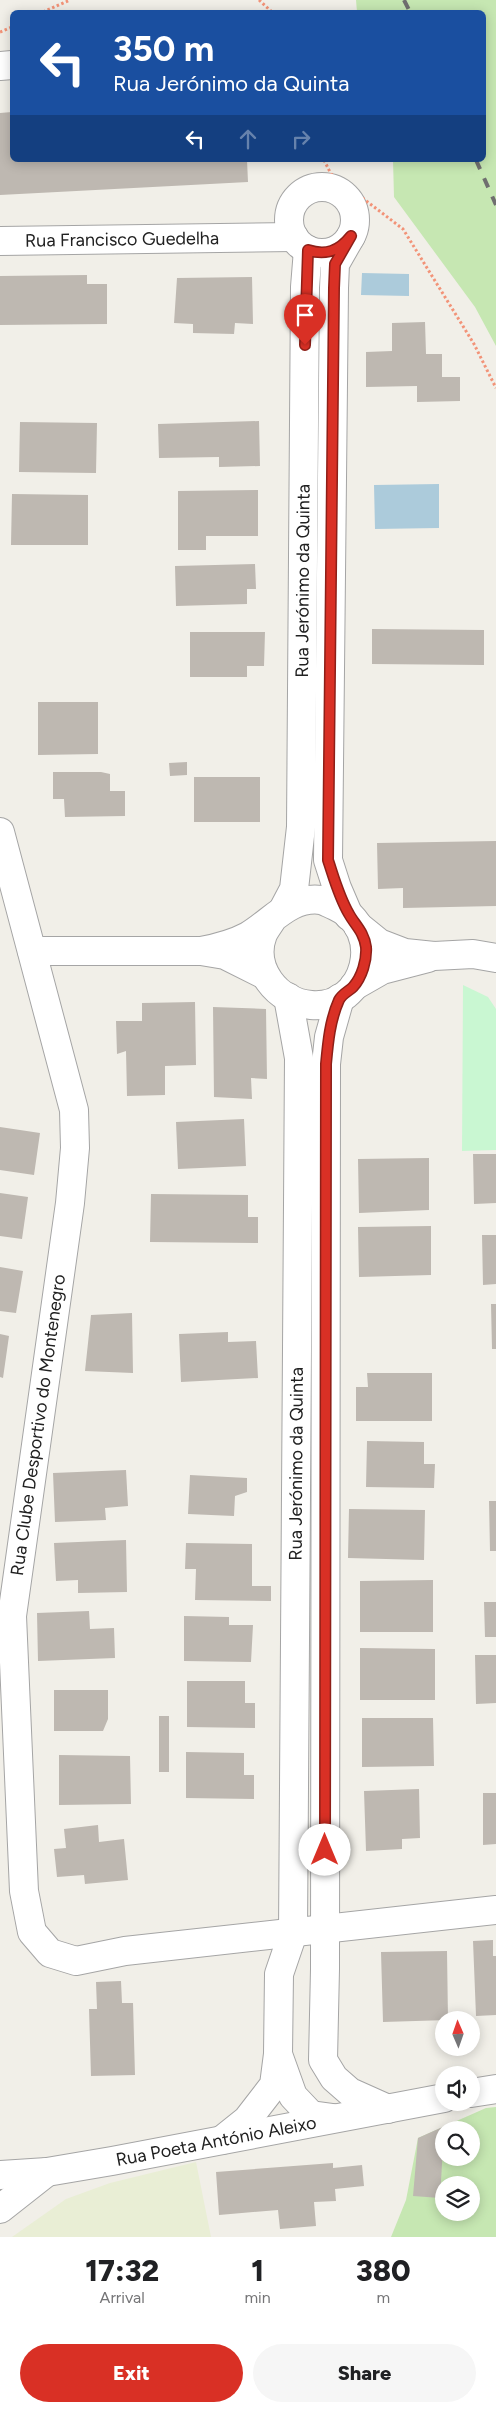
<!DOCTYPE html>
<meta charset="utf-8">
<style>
body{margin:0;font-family:Figtree,sans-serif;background:#f6f6f6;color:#202124;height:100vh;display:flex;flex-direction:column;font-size:19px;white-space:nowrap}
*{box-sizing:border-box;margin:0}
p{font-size:16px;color:#757577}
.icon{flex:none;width:28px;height:28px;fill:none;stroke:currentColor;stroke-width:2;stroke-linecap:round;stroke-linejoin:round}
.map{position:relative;height:2237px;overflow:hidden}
.drawer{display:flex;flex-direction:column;background:#fff;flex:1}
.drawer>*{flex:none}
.banner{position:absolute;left:10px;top:10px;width:476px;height:152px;border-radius:8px;box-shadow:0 2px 12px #0003;background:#1a4fa0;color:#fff;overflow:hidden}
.needle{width:32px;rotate:358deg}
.buttons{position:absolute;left:435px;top:2011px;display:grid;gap:10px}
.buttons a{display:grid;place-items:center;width:45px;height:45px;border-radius:50%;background:#fff;box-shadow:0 2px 12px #0003;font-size:25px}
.pin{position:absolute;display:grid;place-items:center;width:42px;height:42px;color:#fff;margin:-51px -21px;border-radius:50% 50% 50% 0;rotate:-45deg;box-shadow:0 0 5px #0007}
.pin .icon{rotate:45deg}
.me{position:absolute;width:55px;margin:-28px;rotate:0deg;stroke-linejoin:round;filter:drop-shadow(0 0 4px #0008)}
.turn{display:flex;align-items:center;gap:18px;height:105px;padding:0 20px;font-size:22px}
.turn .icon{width:65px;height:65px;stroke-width:2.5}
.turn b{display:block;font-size:35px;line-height:42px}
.lanes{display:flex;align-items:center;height:48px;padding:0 20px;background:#0003;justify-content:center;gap:25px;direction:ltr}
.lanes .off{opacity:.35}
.eta{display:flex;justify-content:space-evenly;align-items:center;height:85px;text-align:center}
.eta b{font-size:30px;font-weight:800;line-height:35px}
.primary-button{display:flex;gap:10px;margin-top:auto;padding:10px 20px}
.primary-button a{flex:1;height:58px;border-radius:30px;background:#d93025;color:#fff;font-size:20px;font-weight:800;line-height:58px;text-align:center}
.primary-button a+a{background:#f6f6f6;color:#202124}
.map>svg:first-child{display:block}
</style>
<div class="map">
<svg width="496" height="2237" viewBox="0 0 496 2237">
<rect width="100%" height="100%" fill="#f1efe8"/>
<path fill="#e9eed5" d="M196 2162 211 2237H12L66 2199 110 2183Z"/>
<path fill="#c6e7b2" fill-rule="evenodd" d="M356 0H496V346L475 307 394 197 393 160H484V12H357Z
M496 2107V2237H391L406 2200 418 2138 486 2108ZM444 2130H471V2158H444ZM444 2185H471V2212H444Z"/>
<path fill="#c9f7d2" d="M463 985 488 997 496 1009V1150L462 1151Z"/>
<path fill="#accbdb" d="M362 273 409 274V296L361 295Z
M439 484V528L375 529 374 485Z"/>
<path fill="#beb8b1" d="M12 112V160H247L248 182 0 195V113Z
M87 275V284H107V324L0 325V276Z
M252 277 253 324 235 323 234 334 193 333V324L174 323 177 278Z
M425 322 426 354H442V377H460V401L417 402V386L366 387V352L392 351V323Z
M259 421 260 466 219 467V457L159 458 158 424Z
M20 422 97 423 96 473 19 472Z
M258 490V536H206V550H178V491Z
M12 494 88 495V545H11Z
M255 564 256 589H247V604L176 606 175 566Z
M372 629 484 630V665L372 664Z
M190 632H265L264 666H247V677H190Z
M38 702H98V754L38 755Z
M187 762V775L170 776 169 763Z
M53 772H101L110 774V791H125V816L65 817 64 799H53Z
M194 777H260V822H194Z
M496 841V906L403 908V888L378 889 377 843Z
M195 1002 196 1065 165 1066V1095L127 1096 126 1051 117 1054 116 1021H142V1003Z
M213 1007 266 1009 267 1079 251 1078 252 1099 214 1097Z
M244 1119 246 1166 178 1169 176 1122Z
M0 1127 40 1133 34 1175 0 1170Z
M473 1154H496V1203L474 1204Z
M429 1158V1210L359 1213 358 1159Z
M0 1193 28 1197 22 1239 0 1236Z
M151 1194 248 1195V1217H258V1243L150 1242Z
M431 1226V1275L359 1277 358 1227Z
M482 1235H496V1284L483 1285Z
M0 1267 23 1271 16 1313 0 1311Z
M491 1304H496V1349H492Z
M132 1313 133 1373 85 1371 91 1315Z
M228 1332V1342L256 1341 258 1378 181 1382 179 1334Z
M0 1334 9 1336 3 1378 0 1377Z
M367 1373H432V1421H356V1387H368Z
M367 1441 424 1442V1464H435L434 1488 366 1487Z
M126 1470 128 1506 105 1508 106 1520 55 1522 53 1473Z
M190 1475 247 1478V1492L235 1496 234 1516 188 1514Z
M489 1501H496V1551H490Z
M349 1509 425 1510 424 1560 348 1558Z
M126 1540 127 1592 78 1593V1580L56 1581 54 1543Z
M186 1543 252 1544V1586H271V1601L195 1600 196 1569H185Z
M433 1580V1632H360V1581Z
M484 1602H496V1637H485Z
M89 1611 90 1629 114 1628 115 1658 38 1661 37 1613Z
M184 1616 229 1617V1625H253L251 1662 184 1661Z
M360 1648 435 1649V1700H360Z
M475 1655H496V1703L476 1704Z
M187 1681H245V1703H255V1728L187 1727Z
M54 1690H108V1719L103 1731H54Z
M159 1716H169V1772H159Z
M362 1718H433L434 1766 362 1767Z
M186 1752 244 1753V1775H254V1799L186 1798Z
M59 1755 130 1756 131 1804 59 1805Z
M419 1789 420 1838 402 1839V1849L366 1851 364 1791Z
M483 1793H496V1844L483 1845Z
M98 1825 99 1842 124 1839 128 1880 85 1884 84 1875 57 1877 54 1849 66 1848 64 1829Z
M493 1940V1956H496V2015L476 2016 473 1941Z
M447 1951 448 2020 383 2022 381 1952Z
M121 1981 122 2003H133L135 2075 91 2076 89 2009H97L96 1982Z
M447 2125 446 2130H444L440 2198 413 2196 418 2138Z
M333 2163V2168L362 2165 364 2186 335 2189 336 2201 314 2202 316 2226 280 2229 278 2210 219 2215 216 2172Z"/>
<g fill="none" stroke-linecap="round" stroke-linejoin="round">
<g stroke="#a5a5a5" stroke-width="30">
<g id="minor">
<path d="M0 66 12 65"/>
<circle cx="322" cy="220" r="33"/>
<path id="s1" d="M0 241 294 237"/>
<path d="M0 832 74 1110 75 1148 70 1203 12 1616 24 1891 32 1932 50 1953 76 1961 125 1951 496 1910"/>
<path id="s2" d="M284 908 294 889 301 827 305 287 308 250"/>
<path d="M349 916 337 888 328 860 334 288 335 264 351 236"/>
<path d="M358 926 379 943 405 953 434 956 473 954 496 958"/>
<path d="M32 951H201L225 955 265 975"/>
<path d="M201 951C217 948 233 944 248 936 272 922 290 896 321 900 325 901 330 904 335 906 387 929 367 1010 311 1005 277 1002 250 968 263 934 266 928 270 923 273 918"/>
<path d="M354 986 382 970 428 958"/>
<path d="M340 998 329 1037 326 1064 325 1969 323 2060 334 2078 350 2092 388 2109"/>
<path d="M279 2057 293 2096 311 2115 333 2118"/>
<path d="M471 2093 496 2089"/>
<path id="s3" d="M222 2140 247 2120 274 2085 278 2054 279 1974 293 1933 299 1058 288 997"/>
<path id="s4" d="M0 2175 47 2172 112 2161 444 2098"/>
<path d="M0 2209 47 2172"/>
</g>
</g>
<path stroke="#f29378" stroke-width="3" stroke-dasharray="2.5 2.5" stroke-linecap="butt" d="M259 0 272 12
M43 12 70 0
M0 32 12 27
M324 160 331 174 403 229 474 344 496 388"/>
<use href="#minor" stroke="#fff" stroke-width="28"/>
<path stroke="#6f6f6f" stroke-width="4" stroke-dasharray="10 10" stroke-linecap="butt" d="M404 0 410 12
M476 160 496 205"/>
</g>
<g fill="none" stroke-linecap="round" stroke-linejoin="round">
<g stroke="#8d1f18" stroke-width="12">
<path id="route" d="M305 345 308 250C326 256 339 251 351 236L335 264 334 288 328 860C334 878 339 897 349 914 355 925 364 932 366 947 367 960 362 977 353 987 349 991 342 994 339 1000 330 1020 328 1042 326 1064L325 1850"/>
</g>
<use href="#route" stroke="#d93025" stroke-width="9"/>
</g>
<g text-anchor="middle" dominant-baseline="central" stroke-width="5" stroke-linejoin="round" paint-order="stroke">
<g font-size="18" fill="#212121" stroke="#fff">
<text stroke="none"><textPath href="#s1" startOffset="122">Rua Francisco Guedelha</textPath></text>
<text stroke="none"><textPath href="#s2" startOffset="330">Rua Jerónimo da Quinta</textPath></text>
<text transform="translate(38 1425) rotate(-82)">Rua Clube Desportivo do Montenegro</text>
<text stroke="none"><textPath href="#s3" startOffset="700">Rua Jerónimo da Quinta</textPath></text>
<text stroke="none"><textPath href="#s4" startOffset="219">Rua Poeta António Aleixo</textPath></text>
</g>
</g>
</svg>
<div class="buttons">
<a><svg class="needle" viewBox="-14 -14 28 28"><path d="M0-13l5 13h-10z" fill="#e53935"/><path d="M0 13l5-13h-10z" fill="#757577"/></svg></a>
<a><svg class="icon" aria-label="sound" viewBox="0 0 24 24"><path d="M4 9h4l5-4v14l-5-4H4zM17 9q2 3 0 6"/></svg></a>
<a><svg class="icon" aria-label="search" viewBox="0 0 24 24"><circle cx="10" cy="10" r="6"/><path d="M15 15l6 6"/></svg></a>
<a><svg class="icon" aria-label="layers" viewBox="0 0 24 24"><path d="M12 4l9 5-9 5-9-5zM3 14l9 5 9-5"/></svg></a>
</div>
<div class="pin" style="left:305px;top:345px;background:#d93025"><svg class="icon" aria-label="arrive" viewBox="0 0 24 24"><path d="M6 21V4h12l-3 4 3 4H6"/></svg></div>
<svg class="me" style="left:325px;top:1850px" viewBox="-20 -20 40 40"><circle r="19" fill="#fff"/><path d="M0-13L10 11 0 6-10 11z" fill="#d93025"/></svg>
<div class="banner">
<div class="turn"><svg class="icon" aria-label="left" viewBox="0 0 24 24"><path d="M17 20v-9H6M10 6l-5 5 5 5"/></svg><div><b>350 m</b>Rua Jerónimo da Quinta</div></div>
<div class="lanes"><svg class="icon" aria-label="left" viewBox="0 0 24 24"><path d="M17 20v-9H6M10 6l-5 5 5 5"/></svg><svg class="icon off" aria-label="ahead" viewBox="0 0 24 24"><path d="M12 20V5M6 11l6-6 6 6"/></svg><svg class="icon off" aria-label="right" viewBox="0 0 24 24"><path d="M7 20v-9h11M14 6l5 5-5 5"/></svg></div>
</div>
</div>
<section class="drawer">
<div class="eta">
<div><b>17:32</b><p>Arrival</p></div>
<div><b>1</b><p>min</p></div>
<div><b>380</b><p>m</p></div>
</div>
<div class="primary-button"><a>Exit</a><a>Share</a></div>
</section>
